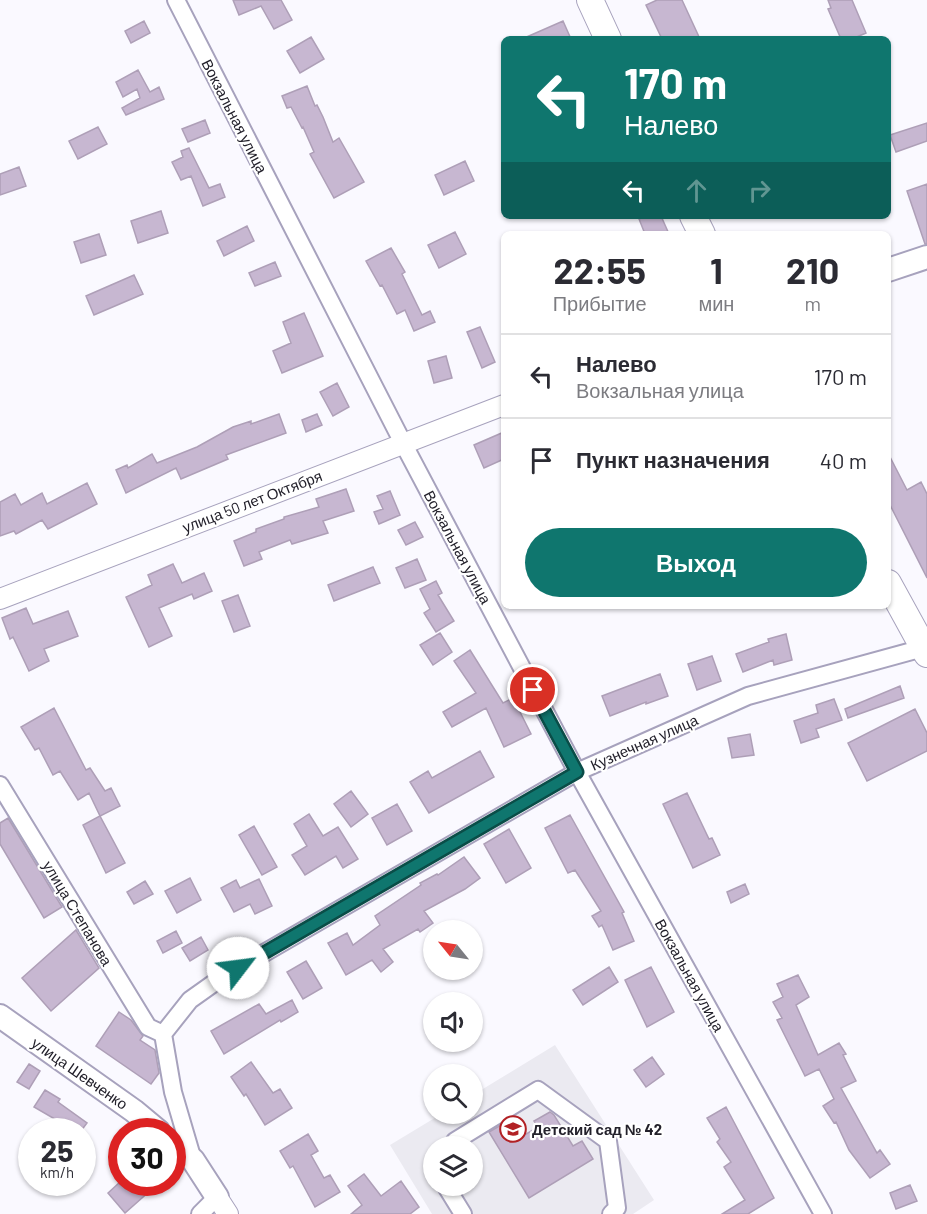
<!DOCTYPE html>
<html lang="ru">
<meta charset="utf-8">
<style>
body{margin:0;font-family:Barlow,sans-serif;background:#f7f7f7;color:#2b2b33;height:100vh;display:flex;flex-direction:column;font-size:22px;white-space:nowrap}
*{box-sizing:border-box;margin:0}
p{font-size:20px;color:#7c7c81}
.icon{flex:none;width:33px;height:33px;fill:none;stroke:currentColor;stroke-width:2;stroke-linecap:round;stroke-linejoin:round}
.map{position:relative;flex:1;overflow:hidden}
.sheet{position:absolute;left:501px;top:231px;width:390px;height:378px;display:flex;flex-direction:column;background:#fff;border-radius:9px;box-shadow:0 2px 4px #0004}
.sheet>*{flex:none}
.banner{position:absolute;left:501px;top:36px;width:390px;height:183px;border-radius:9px;box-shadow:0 2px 4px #0004;background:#0f766e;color:#fff;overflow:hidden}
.needle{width:39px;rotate:300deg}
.fabs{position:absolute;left:423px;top:920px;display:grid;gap:12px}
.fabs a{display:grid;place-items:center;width:60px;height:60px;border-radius:50%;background:#fff;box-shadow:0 2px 4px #0004;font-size:30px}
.speed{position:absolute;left:18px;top:1118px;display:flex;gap:12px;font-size:30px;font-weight:700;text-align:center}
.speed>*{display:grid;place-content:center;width:78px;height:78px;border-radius:50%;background:#fff;box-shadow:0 2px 4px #0004;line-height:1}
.speed small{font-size:15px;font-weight:400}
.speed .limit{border:9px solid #d22;background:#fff;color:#111}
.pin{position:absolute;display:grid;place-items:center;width:51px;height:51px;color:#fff;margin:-26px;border:3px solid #fff;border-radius:50%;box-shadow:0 2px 6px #0007}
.me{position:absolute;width:66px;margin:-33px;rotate:60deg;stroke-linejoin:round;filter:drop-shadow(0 0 4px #0008)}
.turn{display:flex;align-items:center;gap:21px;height:126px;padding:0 24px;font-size:27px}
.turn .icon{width:78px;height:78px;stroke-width:2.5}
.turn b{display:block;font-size:42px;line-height:51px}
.lanes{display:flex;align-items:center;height:57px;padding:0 24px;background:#0003;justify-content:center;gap:30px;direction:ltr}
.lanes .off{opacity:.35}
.eta{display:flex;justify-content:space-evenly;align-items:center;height:102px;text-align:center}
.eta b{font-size:36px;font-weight:700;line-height:42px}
.action{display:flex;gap:12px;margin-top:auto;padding:12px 24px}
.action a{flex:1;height:69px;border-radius:36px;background:#0f766e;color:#fff;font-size:24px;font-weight:700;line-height:69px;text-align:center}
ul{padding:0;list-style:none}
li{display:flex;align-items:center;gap:18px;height:84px;padding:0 24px;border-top:2px solid #e1e1e2}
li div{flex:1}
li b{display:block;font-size:22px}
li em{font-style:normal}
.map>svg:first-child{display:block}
</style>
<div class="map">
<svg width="927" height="1214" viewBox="0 0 927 1214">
<rect width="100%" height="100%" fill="#faf9ff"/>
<path fill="#ebeaf1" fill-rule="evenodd" d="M555 1045 654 1200 633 1214H432L390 1145 443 1113H472L473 1095ZM434 1146H472V1185H434Z"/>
<path fill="#c7b7d1" stroke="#ae9fb7" stroke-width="1.5" d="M233 0H281L292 20 274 29 261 6 239 15Z
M657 0H682L700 39H662L646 5Z
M828 0H852L866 33 852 39H841L828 9 831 8Z
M144 21 150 33 131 43 125 31Z
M563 21 571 39H522Z
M311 37 324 59 300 73 287 51Z
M138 70 150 92 159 87 164 99 126 115 122 108 140 98 137 89 123 97 116 82Z
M307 86 315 106 317 105 323 117 333 142 339 138 364 182 334 198 310 154 314 152 303 127 302 128 291 107 287 108 282 96Z
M205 120 210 133 188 142 182 129Z
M927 123V141L896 152 890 135Z
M98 127 107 144 78 159 69 141Z
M189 148 209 188 220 184 225 197 203 206 191 176 181 180 172 162 183 157 181 151Z
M465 161 474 181 444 195 435 175Z
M19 167 26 186 0 195V174Z
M927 184V244H925L907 191Z
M161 211 168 233 138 243 131 221Z
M646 216H661L669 234H645L639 219Z
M247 226 254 241 224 256 217 241Z
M455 232 466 254 439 268 428 245Z
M99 234 106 255 81 263 74 242Z
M391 248 405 272 402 274 422 315 430 311 435 322 414 331 405 310 397 314 382 285 380 286 366 261Z
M275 262 281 276 255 286 249 273Z
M134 275 143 294 94 315 86 296Z
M304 313 323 356 282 373 273 351 291 343 283 322Z
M480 327 495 362 482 368 467 332Z
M446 356 452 378 434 383 428 361Z
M337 383 349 407 333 416 320 392Z
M279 414 286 433 226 455 228 459 181 479 176 468 126 493 116 470 127 465 128 468 152 454 157 463 197 447 233 427 251 421V424Z
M317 414 322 425 306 432 302 420Z
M504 432V459L484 468 474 445Z
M888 453 907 490 921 482 927 494V578L888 501Z
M87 483 97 504 48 529 42 520 16 534 14 531 0 536V502L15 494 21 505 42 493 47 504Z
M346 489 354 511 323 521 328 533 292 544 290 540 259 552 262 559 244 566 234 541 256 532V529L284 519V517L319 507 316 499Z
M390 491 400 515 379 524 374 512 383 509 377 496Z
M415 522 423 537 406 545 398 530Z
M417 559 426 580 405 588 396 568Z
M173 564 182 583 204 573 212 591 194 599 192 594 159 608 172 636 149 647 126 597 152 585 148 575Z
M373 567 380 583 334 601 328 585Z
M436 581 442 593 438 595 454 621 436 632 424 613 430 609 420 589Z
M238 595 250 626 234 632 222 601Z
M26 608 33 624 68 611 78 636 44 649 49 661 29 671 13 637 10 639 2 618Z
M440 633 452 652 433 665 420 645Z
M786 634 792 660 774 665 773 660 743 672 736 654 769 642 768 639Z
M470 650 503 703 513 698 531 734 504 747 486 708 452 727 443 712 476 693 454 661Z
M712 656 721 681 697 690 688 664Z
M660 674 668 696 646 704V702L610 716 602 696Z
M900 686 904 698 848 718 845 709Z
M834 699 842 720 816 729 819 737 801 743 794 721 818 713 816 705Z
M54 708 86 770 90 768 105 791 111 788 120 806 100 816 125 863 106 873 83 825 100 816 89 793 78 800 60 771 53 775 39 748 35 750 21 727Z
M915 709 927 733V751L867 781 848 743Z
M750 734 754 755 732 758 728 738Z
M480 751 494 777 429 813 410 782 428 771 432 778Z
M351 791 368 814 351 827 334 804Z
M687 793 709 839 712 838 720 855 693 868 663 804Z
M397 804 412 831 387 845 372 818Z
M309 814 323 836 338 827 358 859 343 868 336 856 305 875 292 855 307 846 294 824Z
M570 815 624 912 622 913 634 941 613 950 602 925 599 927 592 916 601 911 575 870 568 873 545 828Z
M8 818 62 907 44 918 0 844V823Z
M254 826 277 867 262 875 239 835Z
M509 829 531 868 506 883 484 844Z
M464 857 480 878 465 889 424 911 433 923 420 932 418 929 383 949 393 962 381 972 372 960 346 975 328 943 347 933 353 945 380 925 375 916 421 885 420 883 437 874 438 875Z
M190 878 201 900 177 913 165 891Z
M259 879 272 906 255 914 250 904 234 912 221 888 236 880 240 888Z
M145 881 153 894 134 904 127 892Z
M745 884 749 894 731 903 727 892Z
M76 930 99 968 51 1011 22 978Z
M176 931 182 943 163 953 157 941Z
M201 937 208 950 190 961 182 948Z
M306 961 322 988 303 999 287 972Z
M609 967 618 982 583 1005 573 990Z
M651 967 674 1012 647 1027 625 980Z
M798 975 809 997 796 1005 818 1055 839 1043 846 1054 843 1055 856 1081 841 1088 877 1153 880 1150 890 1164 870 1178 849 1150 836 1122 834 1123 823 1106 834 1099 819 1069 805 1076 777 1020 782 1018 773 1002 783 997 777 984Z
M292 1000 298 1012 281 1022 280 1020 224 1054 211 1031 259 1004 266 1014Z
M119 1012 131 1020 143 1036 140 1040 155 1050 159 1073 151 1084 96 1046Z
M652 1057 664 1074 646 1087 634 1070Z
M251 1062 273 1093 280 1089 292 1108 265 1125 246 1094 244 1096 231 1077Z
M29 1064 40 1071 29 1089 17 1082Z
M45 1090 60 1099 58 1102 87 1123 81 1131H53L60 1122 34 1107Z
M726 1107 774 1198 748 1214H722L745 1200 724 1167 731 1162 717 1142 720 1139 707 1118Z
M550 1112 554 1115 573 1146 582 1141 593 1159 529 1198 489 1132 508 1121 518 1139 538 1127 534 1121Z
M308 1134 318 1151 311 1155 324 1178 330 1175 340 1192 315 1207 293 1166 290 1168 280 1151Z
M364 1174 381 1196 401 1181 419 1207 410 1214H351L362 1205 348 1186Z
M120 1182H160L125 1213 108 1193Z
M910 1185 917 1201 896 1209 890 1193Z"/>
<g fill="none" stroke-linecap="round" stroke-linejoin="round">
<g stroke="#a7a2bd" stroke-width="20">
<path id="minor" d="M176 0 403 443 577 772 823 1214
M0 785 148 1027 163 1034
M454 1146 455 1141 538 1090 608 1141 617 1208 611 1214
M193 1160 173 1092 163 1034 190 1000 221 978 577 772 748 696 927 647
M447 1185V1188L463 1214
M200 1214 217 1197"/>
</g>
<g stroke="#a7a2bd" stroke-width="22">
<path id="tertiary" d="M0 599 504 405
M217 1197 228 1214"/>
</g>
<g stroke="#a7a2bd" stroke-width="26">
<path id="secondary" d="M888 270 927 257
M0 1016 134 1111 158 1131
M172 1143 193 1160 217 1197"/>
</g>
<g stroke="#a7a2bd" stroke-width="28">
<path id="primary" d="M590 0 608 39
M693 216 702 234
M888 583 927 654"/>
</g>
<use href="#minor" stroke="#fff" stroke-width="16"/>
<use href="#tertiary" stroke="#fff" stroke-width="20"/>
<use href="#secondary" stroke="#fff" stroke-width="22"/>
<use href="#primary" stroke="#fff" stroke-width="26"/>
</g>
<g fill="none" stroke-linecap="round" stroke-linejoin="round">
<g stroke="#0a4d48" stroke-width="15">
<path id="route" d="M238 968 577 772 533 690"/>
</g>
<use href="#route" stroke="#0f766e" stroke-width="10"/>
</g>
<defs>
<g id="school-ring" transform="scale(1.35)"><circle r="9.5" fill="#fff" stroke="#b22125" stroke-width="1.5"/><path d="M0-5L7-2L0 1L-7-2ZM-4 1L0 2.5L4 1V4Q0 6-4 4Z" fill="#b22125"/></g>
</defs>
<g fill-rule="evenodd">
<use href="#school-ring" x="513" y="1129"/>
</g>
<g text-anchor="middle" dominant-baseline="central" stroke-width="4.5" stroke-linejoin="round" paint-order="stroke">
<g font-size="15" fill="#23212b" stroke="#fff">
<text transform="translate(235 116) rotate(63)">Вокзальная улица</text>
<text transform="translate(252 501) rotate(-21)">улица 50 лет Октября</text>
<text transform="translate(458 547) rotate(62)">Вокзальная улица</text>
<text transform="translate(644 742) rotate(-24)">Кузнечная улица</text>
<text transform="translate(78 913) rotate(59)">улица Степанова</text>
<text transform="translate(690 975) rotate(61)">Вокзальная улица</text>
<text transform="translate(80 1073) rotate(35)">улица Шевченко</text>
</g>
<g font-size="15" font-weight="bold" fill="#23212b" stroke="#fff" text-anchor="start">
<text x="532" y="1129">Детский сад № 42</text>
</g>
</g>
</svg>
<div class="fabs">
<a><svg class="needle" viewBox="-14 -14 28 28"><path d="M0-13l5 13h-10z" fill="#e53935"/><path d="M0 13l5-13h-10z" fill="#7c7c81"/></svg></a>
<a><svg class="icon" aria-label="sound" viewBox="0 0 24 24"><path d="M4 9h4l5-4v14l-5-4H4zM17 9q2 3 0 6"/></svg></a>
<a><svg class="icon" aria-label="search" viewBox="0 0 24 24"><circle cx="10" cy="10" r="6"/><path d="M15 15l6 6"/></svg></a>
<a><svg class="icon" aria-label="layers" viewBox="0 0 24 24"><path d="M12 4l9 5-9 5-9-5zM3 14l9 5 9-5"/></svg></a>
</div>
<div class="speed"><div>25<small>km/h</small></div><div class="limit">30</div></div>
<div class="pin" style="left:533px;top:690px;background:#d93025"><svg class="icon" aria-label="arrive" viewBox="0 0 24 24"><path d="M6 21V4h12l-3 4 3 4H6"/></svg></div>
<svg class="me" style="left:238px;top:968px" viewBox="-20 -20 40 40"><circle r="19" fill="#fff"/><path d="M0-13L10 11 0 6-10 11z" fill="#0f766e"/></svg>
<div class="banner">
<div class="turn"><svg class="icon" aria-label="left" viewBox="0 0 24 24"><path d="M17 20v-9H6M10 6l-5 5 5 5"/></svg><div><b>170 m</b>Налево</div></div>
<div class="lanes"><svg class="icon" aria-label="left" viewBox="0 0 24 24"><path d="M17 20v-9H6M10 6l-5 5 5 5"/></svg><svg class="icon off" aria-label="ahead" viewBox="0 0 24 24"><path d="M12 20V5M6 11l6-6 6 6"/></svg><svg class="icon off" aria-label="right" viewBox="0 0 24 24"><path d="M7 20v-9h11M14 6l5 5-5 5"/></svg></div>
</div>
<section class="sheet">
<div class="eta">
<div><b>22:55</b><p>Прибытие</p></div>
<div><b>1</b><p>мин</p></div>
<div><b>210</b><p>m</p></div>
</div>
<ul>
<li><svg class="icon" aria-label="left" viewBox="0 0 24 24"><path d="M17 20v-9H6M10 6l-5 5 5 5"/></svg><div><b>Налево</b><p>Вокзальная улица</p></div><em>170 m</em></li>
<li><svg class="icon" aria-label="arrive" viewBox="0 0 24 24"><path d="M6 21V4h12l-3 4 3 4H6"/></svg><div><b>Пункт назначения</b></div><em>40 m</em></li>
</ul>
<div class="action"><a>Выход</a></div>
</section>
</div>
